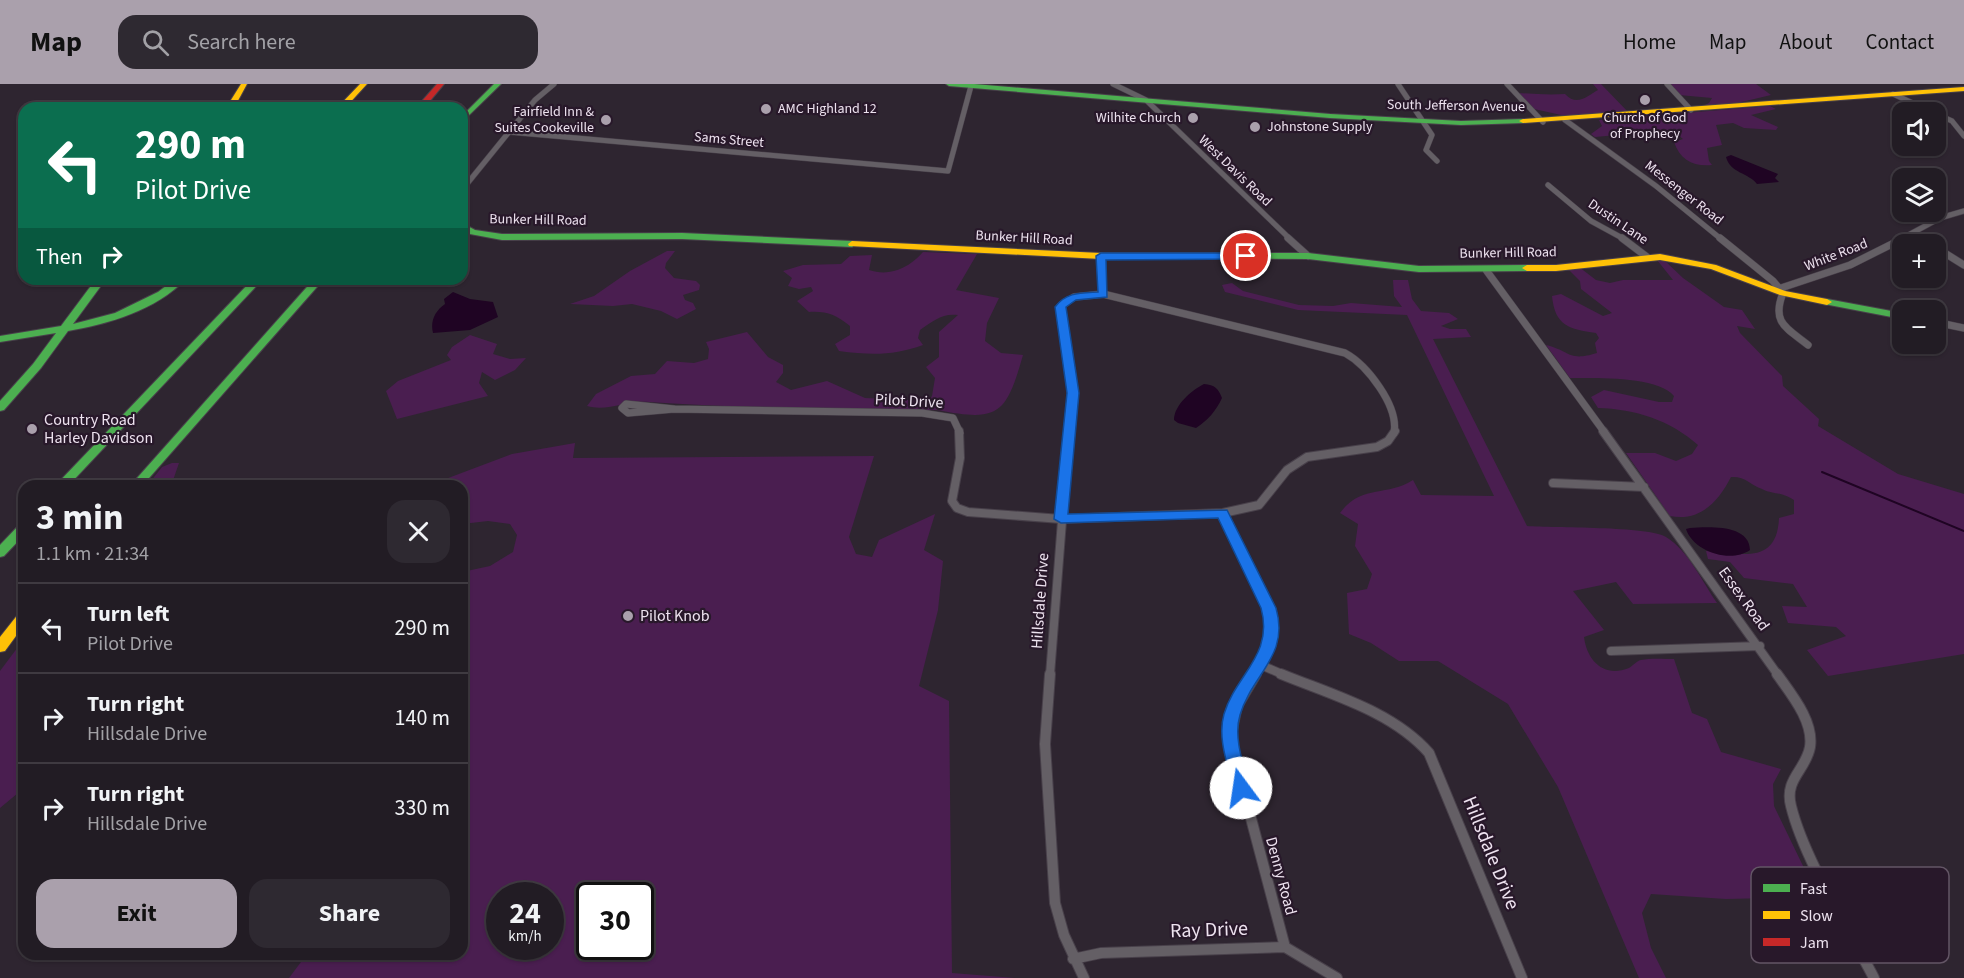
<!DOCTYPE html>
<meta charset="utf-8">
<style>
body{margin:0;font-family:"Source Sans 3",sans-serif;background:#2e2931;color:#f1f3f6;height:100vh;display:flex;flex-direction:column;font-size:22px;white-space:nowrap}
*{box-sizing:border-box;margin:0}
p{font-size:20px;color:#a2a1a6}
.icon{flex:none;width:33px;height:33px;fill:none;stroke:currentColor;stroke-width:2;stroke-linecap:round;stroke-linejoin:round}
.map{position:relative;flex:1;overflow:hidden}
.panel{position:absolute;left:18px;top:396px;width:450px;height:480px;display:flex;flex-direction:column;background:#221c24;border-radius:18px;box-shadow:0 2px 4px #0004,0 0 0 2px #3f3a41}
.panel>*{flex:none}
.banner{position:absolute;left:18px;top:18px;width:450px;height:183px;border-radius:18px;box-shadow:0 2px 4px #0004,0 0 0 2px #3f3a41;background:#0b6e4f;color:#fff;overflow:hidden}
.controls{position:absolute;left:1892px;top:18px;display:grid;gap:12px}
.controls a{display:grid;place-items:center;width:54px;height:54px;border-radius:12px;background:#221c24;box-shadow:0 2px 4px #0004,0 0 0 2px #3f3a41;font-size:30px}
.speed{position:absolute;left:486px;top:798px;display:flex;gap:12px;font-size:30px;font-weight:700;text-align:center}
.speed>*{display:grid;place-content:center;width:78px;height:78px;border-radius:50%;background:#221c24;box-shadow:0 2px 4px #0004,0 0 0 2px #3f3a41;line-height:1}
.speed small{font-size:15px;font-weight:400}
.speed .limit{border:3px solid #111;border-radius:9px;background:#fff;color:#111}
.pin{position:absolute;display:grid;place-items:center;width:51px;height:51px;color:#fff;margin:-26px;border:3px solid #fff;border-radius:50%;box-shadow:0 2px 6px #0007}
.me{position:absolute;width:66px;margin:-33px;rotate:346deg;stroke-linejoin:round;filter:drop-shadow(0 0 4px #0008)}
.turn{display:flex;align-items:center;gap:21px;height:126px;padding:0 18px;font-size:27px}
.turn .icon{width:78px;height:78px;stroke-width:2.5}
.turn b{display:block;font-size:42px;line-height:51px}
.then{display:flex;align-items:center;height:57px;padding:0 18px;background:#0003;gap:12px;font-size:22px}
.round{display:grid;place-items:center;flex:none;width:63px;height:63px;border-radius:18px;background:#2e2931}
.overview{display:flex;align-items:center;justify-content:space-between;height:102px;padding:0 18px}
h1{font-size:36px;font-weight:700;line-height:45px}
.button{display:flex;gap:12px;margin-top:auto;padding:12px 18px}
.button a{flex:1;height:69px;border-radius:18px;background:#aaa0ac;color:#111;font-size:24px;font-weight:700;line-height:69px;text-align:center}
.button a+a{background:#2e2931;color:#f1f3f6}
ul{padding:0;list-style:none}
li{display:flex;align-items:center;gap:18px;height:90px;padding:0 18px;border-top:2px solid #3f3a41}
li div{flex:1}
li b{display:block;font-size:22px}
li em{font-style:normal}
header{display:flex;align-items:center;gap:36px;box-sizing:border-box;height:84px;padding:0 30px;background:#aaa0ac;color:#111}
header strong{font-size:28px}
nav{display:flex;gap:33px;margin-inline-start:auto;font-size:21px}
.search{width:420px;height:54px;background:#2e2931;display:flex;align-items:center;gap:15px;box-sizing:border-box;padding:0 21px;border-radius:18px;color:#a2a1a6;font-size:22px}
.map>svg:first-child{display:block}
</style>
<header>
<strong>Map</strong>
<div class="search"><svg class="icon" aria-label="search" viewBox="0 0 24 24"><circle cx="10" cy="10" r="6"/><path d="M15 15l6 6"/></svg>Search here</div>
<nav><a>Home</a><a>Map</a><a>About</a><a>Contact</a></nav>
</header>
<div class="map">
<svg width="1964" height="894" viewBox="0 0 1964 894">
<rect width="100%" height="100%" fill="#2e2530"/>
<path fill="#4a1e50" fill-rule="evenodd" d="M1593 0H1601L1630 30 1575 34 1534 25 1518 9C1534 10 1549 11 1565 10 1577 23 1587 12 1598 6Z
M1670 0H1756L1771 11 1729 21 1701 23 1709 19 1712 14 1679 11Z
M1770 22 1776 25 1751 31 1778 43 1776 46 1744 44 1733 39 1716 41 1722 61 1707 64 1709 77 1712 81C1694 83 1680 76 1674 58L1683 55 1672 46 1595 53 1591 50 1602 42 1599 36Z
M667 167H675L666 179 665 184 674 194 696 197 700 201 699 206 683 211 685 216 693 219 696 225 677 235 661 227 632 220 613 222 570 220 594 212 630 187Z
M923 168 977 170 956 206 999 214 987 239 985 257 1001 269 1023 271C1006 331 999 338 937 326 841 324 745 325 649 318 627 316 608 328 587 322L596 310 631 292 655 290 667 277 694 279 708 275 709 265 706 258 747 248 768 273 783 281V289L776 298 791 306 827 297 865 314 928 317 932 312 935 294 926 283 939 273V248L958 231C942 229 933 237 920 246L918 254 923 261C893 272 870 271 839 267L835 260 850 251V242C836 231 827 227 809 228L797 217 813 207 811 203 799 205 788 202 792 194 783 187 803 181 841 180 850 172 872 171 869 186C890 193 909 184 923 168Z
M1657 176H1664L1683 194 1724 223 1742 226 1755 245 1737 242 1740 249 1782 292 1783 302 1819 335 1818 342 1898 390 1964 410V570L1828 592 1807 566 1846 552 1836 543 1788 539 1782 522 1807 523 1793 500 1744 494 1730 478 1708 475 1706 467C1740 469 1777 482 1779 434L1794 430V416C1779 407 1774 411 1762 405 1749 400 1745 392 1731 393 1718 418 1700 438 1670 432L1626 369H1655L1676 377 1692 370 1698 361C1670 336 1635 325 1598 324L1591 313 1604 306 1659 318H1672L1674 312C1658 292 1596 294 1570 294L1546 261C1571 267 1568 278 1597 269L1595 259 1599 254 1596 249C1569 245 1555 242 1552 212L1561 210 1603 232 1612 229 1581 205 1580 197 1568 185 1579 183 1596 196 1610 199 1623 196H1673Z
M1393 196H1408L1412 215 1421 227 1449 229 1458 235 1441 242 1450 245H1466L1471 253 1433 255 1527 442C1553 444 1649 442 1666 453 1688 466 1703 499 1717 519L1633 520 1616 498 1573 507 1604 546 1584 553C1587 577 1604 594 1629 584 1633 582 1636 577 1641 576 1650 574 1664 575 1674 575L1692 629 1707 635 1721 668 1781 685 1773 700 1774 722 1818 813 1726 815 1651 810 1642 829 1651 864 1666 894H1639L1558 703 1508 620 1438 577H1399L1371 559 1349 550 1347 509 1367 505 1372 490 1355 462 1358 440 1340 429C1361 400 1387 413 1413 396L1421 411 1494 412 1407 231 1298 226 1225 208 1222 201 1232 199 1243 207 1299 221 1333 222 1351 219 1402 223 1394 212Z
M470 251 497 260 493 270 510 275 526 274 515 286 495 296 482 288 479 299 488 312 397 335 386 307 398 297 451 276 447 271 452 263Z
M575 359 573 374 874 372 849 453 856 470 872 473 879 456 935 430 924 466 943 477 938 526 919 602 949 617 952 889 1015 894H289L307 870H462V488L490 482 513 468 517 451 510 440 488 437 462 440V402H427L512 370ZM500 812H550V862H500ZM590 812H640V862H590Z
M172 379H179L171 402H147L162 383Z
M24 555V704L0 724V587Z"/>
<path fill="#1f0423" d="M1731 71 1778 90 1775 94 1779 98 1757 100C1749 89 1730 89 1726 73Z
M453 208 470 215 493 218 498 233 470 246 433 249C430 237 435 227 445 220L444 215Z
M1204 300C1215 301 1218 304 1222 314 1216 327 1208 336 1196 344L1178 339 1174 336C1174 321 1192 306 1204 300Z
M1690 444C1709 443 1749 440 1750 466 1730 480 1693 467 1686 445Z"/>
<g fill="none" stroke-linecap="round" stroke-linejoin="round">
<path stroke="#1f0423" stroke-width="2" d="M1822 388 1964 447"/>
<g stroke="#48404a" stroke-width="6">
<path id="street-far3" d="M1113 0 1146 16 1290 155
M1398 0 1432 51 1426 66 1437 77
M1507 0 1543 38
M1667 0 1691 26
M1893 10 1952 37 1964 52
M1565 36 1656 102 1721 155
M509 48 948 87 971 2
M1548 101 1591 137 1624 155
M462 106 535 16 554 0
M1911 151 1920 155
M1901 155 1940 134 1964 127"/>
</g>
<g stroke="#48404a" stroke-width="8">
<path id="street-far2" d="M1288 154 1308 172
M1622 154 1647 173
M1720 154 1773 197 1783 209C1771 239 1787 244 1808 261
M1917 154 1931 160
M1935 163 1964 181
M1486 186 1605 349
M1781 204 1850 181 1904 154
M1103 210 1345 269C1367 281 1399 322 1394 349
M1935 238 1964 244
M626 320 674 325 628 329 622 324Z
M674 325 922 329 953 334 960 349
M1069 349 1073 309 1060 223 1074 213 1103 210 1101 172"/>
</g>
<g stroke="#48404a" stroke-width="10">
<path id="street-far1" d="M959 347 960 374 952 417 957 424 968 428 1061 435 1223 429 1259 421 1287 386 1307 373 1377 363 1388 357 1395 347
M1603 347 1778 591
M1553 399 1644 403
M1223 429 1270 529 1271 555 1255 591
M1611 567 1760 562
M1261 581 1284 591
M1050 591 1069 347"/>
</g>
<g stroke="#48404a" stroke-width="12">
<path id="street" d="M1050 590 1045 660 1055 819 1064 851 1084 894
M1256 590 1237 622 1230 655 1285 863
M1281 590C1332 611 1392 627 1429 669L1522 894
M1777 590C1791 610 1814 637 1810 663 1806 686 1784 695 1791 722 1804 775 1848 844 1874 894
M1073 875 1101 869 1285 863 1337 894"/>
</g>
<g stroke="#48404a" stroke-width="2">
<path id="fast" d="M494 0H501L462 38V32Z
M946 0H974L1330 30 1461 37 1523 35 1527 37 1523 39 1461 41 1330 34 949 2Z
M462 139 475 146 502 150 682 149 852 157 856 160 852 163 682 155 502 156 470 150 462 145Z
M1166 169H1308L1419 182 1527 181 1532 184 1527 187 1419 188 1308 175 1163 174V170Z
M96 195H106L73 240 115 229 158 208 175 195H186C156 226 109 240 68 247L41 284 4 326 0 327V317L33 280 56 249 0 258V252L61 242Z
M253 195H263L68 402H55Z
M314 195H324L142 402H130Z
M1827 215 1902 229V235L1824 220V216Z
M24 439V451L4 472 0 473V461L20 440Z"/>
</g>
<g stroke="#48404a" stroke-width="2">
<path id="slow" d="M241 0H247L234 24H226Z
M360 0H367L345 24H337Z
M1964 3V7L1523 39 1519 37 1523 35Z
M852 157 1101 169H1166L1170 172 1166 175H1101L849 162 848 160Z
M1660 170 1716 181 1785 207 1827 215 1832 218 1827 221 1780 211 1711 185 1660 176 1556 187H1527L1522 184 1527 181H1556Z
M24 527V541L5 567 0 568V553L19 529Z"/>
</g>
<g stroke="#48404a" stroke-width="2">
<path id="jam" d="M437 0H444L424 24H416Z"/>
</g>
<use href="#street-far3" stroke="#645f65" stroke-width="5"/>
<use href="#street-far2" stroke="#645f65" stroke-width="7"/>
<use href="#street-far1" stroke="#645f65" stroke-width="8"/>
<use href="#street" stroke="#645f65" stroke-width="10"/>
<use href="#fast" fill="#4caf50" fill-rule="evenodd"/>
<use href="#slow" fill="#ffc107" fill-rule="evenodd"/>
<use href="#jam" fill="#c62828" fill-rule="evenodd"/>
</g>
<path fill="#1a73e8" stroke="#114b97" stroke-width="1.5" d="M1101 169H1246L1251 172 1246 175 1106 176 1107 213 1076 216 1066 223 1079 309 1068 430 1227 426 1276 524C1290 572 1252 590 1240 631 1233 654 1244 682 1250 704L1247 710 1241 712 1235 710 1233 704C1228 681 1217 654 1224 630 1236 590 1274 571 1261 524L1218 434 1061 439 1054 435 1067 309 1055 223C1066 208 1081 209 1098 208L1096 172Z"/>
<g fill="#aaa0ac" stroke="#28182a" stroke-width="2">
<circle cx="1645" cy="16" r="6"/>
<circle cx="766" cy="25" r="6"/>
<circle cx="1193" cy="34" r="6"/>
<circle cx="606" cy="36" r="6"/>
<circle cx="1255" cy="43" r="6"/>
<circle cx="32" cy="345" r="6"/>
<circle cx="628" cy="532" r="6"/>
</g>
<g text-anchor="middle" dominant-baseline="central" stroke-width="4.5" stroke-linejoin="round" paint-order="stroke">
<g font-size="14" fill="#ede2ef" stroke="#28182a">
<text transform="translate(1456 22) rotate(1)">South Jefferson Avenue</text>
<text transform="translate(729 56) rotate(5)">Sams Street</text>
<text transform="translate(1235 87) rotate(44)">West Davis Road</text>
<text transform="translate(1684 109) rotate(38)">Messenger Road</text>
<text transform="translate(538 136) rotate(1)">Bunker Hill Road</text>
<text transform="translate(1618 138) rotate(34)">Dustin Lane</text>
<text transform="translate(1024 154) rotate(3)">Bunker Hill Road</text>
<text transform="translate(1508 169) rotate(-1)">Bunker Hill Road</text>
<text transform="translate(1836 171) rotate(-21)">White Road</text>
</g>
<g font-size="14" fill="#ede2ef" stroke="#28182a" text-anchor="start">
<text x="778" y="25">AMC Highland 12</text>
<text x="594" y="28" text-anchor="end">Fairfield Inn &amp;<tspan x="594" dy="16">Suites Cookeville</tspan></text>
<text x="1181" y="34" text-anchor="end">Wilhite Church</text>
<text x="1645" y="34" text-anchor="middle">Church of God<tspan x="1645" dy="16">of Prophecy</tspan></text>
<text x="1267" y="43">Johnstone Supply</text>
</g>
<g font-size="16" fill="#ede2ef" stroke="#28182a">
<text transform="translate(909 317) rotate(3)">Pilot Drive</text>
<text transform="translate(1744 515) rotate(54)">Essex Road</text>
<text transform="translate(1040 517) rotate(-86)">Hillsdale Drive</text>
<text transform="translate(1281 792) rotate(75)">Denny Road</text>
</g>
<g font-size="16" fill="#ede2ef" stroke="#28182a" text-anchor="start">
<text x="44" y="336">Country Road<tspan x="44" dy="18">Harley Davidson</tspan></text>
<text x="640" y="532">Pilot Knob</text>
</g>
<g font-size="20" fill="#ede2ef" stroke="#28182a">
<text transform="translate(1491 769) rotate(68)">Hillsdale Drive</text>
<text transform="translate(1209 846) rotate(-2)">Ray Drive</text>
</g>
</g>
<rect x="1751" y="783" width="198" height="96" rx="9" fill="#28182a" stroke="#635565" stroke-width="1.5"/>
<rect x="1763" y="800" width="27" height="8" fill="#4caf50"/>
<rect x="1763" y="827" width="27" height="8" fill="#ffc107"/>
<rect x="1763" y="854" width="27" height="8" fill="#c62828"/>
<g font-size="16" fill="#ede2ef">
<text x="1800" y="810">Fast</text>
<text x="1800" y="837">Slow</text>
<text x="1800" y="864">Jam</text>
</g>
</svg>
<div class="controls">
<a><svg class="icon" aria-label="sound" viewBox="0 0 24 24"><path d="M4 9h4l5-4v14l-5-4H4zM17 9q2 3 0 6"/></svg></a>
<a><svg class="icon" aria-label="layers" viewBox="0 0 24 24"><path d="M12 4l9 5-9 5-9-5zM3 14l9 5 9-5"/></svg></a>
<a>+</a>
<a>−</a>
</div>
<div class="speed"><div>24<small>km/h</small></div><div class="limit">30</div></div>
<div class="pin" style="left:1246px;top:172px;background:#d93025"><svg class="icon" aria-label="arrive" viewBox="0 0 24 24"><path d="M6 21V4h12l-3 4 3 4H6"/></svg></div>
<svg class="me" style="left:1241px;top:704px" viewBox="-20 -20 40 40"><circle r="19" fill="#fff"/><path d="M0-13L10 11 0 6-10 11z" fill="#1a73e8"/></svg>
<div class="banner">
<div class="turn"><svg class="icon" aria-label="left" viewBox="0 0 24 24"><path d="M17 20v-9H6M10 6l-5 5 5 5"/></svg><div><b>290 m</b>Pilot Drive</div></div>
<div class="then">Then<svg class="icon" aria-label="right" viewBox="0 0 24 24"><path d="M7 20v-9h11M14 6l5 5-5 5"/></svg></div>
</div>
<section class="panel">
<div class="overview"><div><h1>3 min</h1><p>1.1 km · 21:34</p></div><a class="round"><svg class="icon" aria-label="close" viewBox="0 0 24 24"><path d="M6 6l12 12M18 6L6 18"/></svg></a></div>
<ul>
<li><svg class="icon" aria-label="left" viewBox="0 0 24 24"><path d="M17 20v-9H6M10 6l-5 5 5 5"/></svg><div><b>Turn left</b><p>Pilot Drive</p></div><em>290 m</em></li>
<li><svg class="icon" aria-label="right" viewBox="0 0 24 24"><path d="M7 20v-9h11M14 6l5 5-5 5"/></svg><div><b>Turn right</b><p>Hillsdale Drive</p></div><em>140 m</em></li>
<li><svg class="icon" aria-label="right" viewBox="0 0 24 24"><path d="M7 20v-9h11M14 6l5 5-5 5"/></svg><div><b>Turn right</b><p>Hillsdale Drive</p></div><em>330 m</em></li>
</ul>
<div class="button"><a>Exit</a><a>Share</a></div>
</section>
</div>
